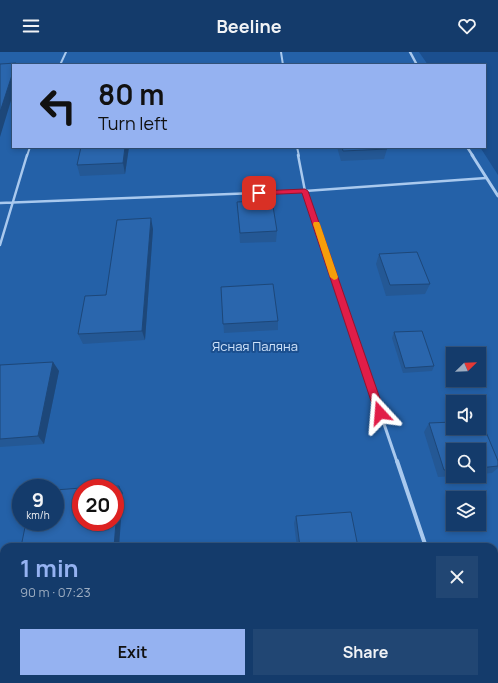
<!DOCTYPE html>
<meta charset="utf-8">
<style>
body{margin:0;font-family:Manrope,sans-serif;background:#214673;color:#f1f3f6;height:100vh;display:flex;flex-direction:column;font-size:15px;white-space:nowrap}
*{box-sizing:border-box;margin:0}
p{font-size:13px;color:#9dadc1}
.icon{flex:none;width:22px;height:22px;fill:none;stroke:currentColor;stroke-width:2;stroke-linecap:round;stroke-linejoin:round}
.map{position:relative;flex:1;overflow:hidden}
.details{position:absolute;left:0px;top:491px;width:498px;height:140px;display:flex;flex-direction:column;background:#143b6b;border-radius:12px 12px 0 0;box-shadow:0 2px 6px #0003,0 0 0 1px #33557e}
.details>*{flex:none}
.hud{position:absolute;left:12px;top:12px;width:474px;height:84px;border-radius:0px;box-shadow:0 2px 6px #0003,0 0 0 1px #33557e;background:#95b2f1;color:#111;overflow:hidden}
.needle{width:26px;rotate:67deg}
.buttons{position:absolute;left:446px;top:295px;display:grid;gap:8px}
.buttons a{display:grid;place-items:center;width:40px;height:40px;border-radius:0px;background:#143b6b;box-shadow:0 2px 6px #0003,0 0 0 1px #33557e;font-size:20px}
.speed{position:absolute;left:12px;top:427px;display:flex;gap:8px;font-size:20px;font-weight:700;text-align:center}
.speed>*{display:grid;place-content:center;width:52px;height:52px;border-radius:50%;background:#143b6b;box-shadow:0 2px 6px #0003,0 0 0 1px #33557e;line-height:1}
.speed small{font-size:10px;font-weight:400}
.speed .limit{border:6px solid #d22;background:#fff;color:#111}
.pin{position:absolute;display:grid;place-items:center;width:34px;height:34px;color:#fff;margin:-17px;border-radius:8px;box-shadow:0 2px 6px #0006}
.me{position:absolute;width:44px;margin:-22px;rotate:341deg;stroke-linejoin:round;filter:drop-shadow(0 0 3px #0008)}
.turn{display:flex;align-items:center;gap:14px;height:84px;padding:0 20px;font-size:18px}
.turn .icon{width:52px;height:52px;stroke-width:2.5}
.turn b{display:block;font-size:28px;line-height:34px}
.round{display:grid;place-items:center;flex:none;width:42px;height:42px;border-radius:0px;background:#214673}
.overview{display:flex;align-items:center;justify-content:space-between;height:68px;padding:0 20px}
h1{font-size:24px;font-weight:700;line-height:30px;color:#95b2f1}
.action{display:flex;gap:8px;margin-top:auto;padding:8px 20px}
.action a{flex:1;height:46px;border-radius:0px;background:#95b2f1;color:#111;font-size:16px;font-weight:700;line-height:46px;text-align:center}
.action a+a{background:#214673;color:#f1f3f6}
header{display:flex;justify-content:space-between;align-items:center;height:52px;padding:0 20px;background:#143b6b;font-size:18px;font-weight:700}
.map>svg:first-child{display:block}
</style>
<header><svg class="icon" aria-label="menu" viewBox="0 0 24 24"><path d="M4 6h16M4 12h16M4 18h16"/></svg>Beeline<svg class="icon" aria-label="heart" viewBox="0 0 24 24"><path d="M12 20l-8-8c-3-5 5-10 8-4 3-6 11-1 8 4z"/></svg></header>
<div class="map">
<svg width="498" height="631" viewBox="0 0 498 631">
<rect width="100%" height="100%" fill="#1b4f8f"/>
<path fill="#2461a8" fill-rule="evenodd" d="M0 0H419L428 13H13V95H480L498 123V631H0ZM453 302H479V328H453ZM453 350H479V376H453ZM453 398H479V424H453ZM21 436H55V470H21ZM81 436H115V470H81ZM453 446H479V472H453ZM4 495H494V627H4Z"/>
<g fill="none" stroke-linecap="round" stroke-linejoin="round">
<path stroke="#a9c9ee" stroke-width="2" d="M281 0 283 13
M60 13 66 0
M297 95 299 104
M27 104 30 95"/>
<path stroke="#a9c9ee" stroke-width="2.5" d="M298 103 305 139 339 238
M0 151 305 139 486 126
M0 193 27 103"/>
<path stroke="#a9c9ee" stroke-width="3" d="M338 237 397 410"/>
<path stroke="#a9c9ee" stroke-width="4" d="M397 409 426 495
M470 627 472 631"/>
<path stroke="#a9c9ee" stroke-width="2.5" d="M410 0 417 13
M467 95 473 104"/>
<path stroke="#a9c9ee" stroke-width="3" d="M472 103 498 144"/>
</g>
<path fill="#245895" d="M81 95H129L125 122 80 124 77 113Z
M337 95H386L387 97 384 107 341 109Z
M237 150 277 179 276 190 240 191 238 161Z
M153 177 145 288 83 292 78 282Z
M379 202 430 232 425 242 386 244 376 212Z
M221 235 278 269V278L224 281Z
M394 280 434 314 432 319 403 321 392 286Z
M53 310 59 319 44 392 0 395V313Z
M479 368H481L498 409V416L492 421 479 422V398H453V424H456L438 425 424 380 429 371 453 370V376H479Z
M296 464 358 495H297L294 471Z
M494 521H498V583L494 571Z"/>
<path fill="#1d4779" d="M13 20V42L0 85V60Z
M125 95H129L125 122 123 111Z
M151 166 153 177 145 288 142 279Z
M53 310 59 319 44 392 38 384Z
M119 434 123 441 119 495H114Z"/>
<path fill="#2a66ad" stroke="#1d4779" d="M16 11 15 13H13V20L0 60V12Z
M81 95H125L123 111 77 113Z
M342 95H386L387 97 343 99Z
M272 148 277 179 240 181 237 150Z
M151 166 142 279 78 282 85 244 106 243 117 168Z
M417 200 430 232 390 233 379 202Z
M273 232 278 269 223 272 221 235Z
M422 279 434 314 405 316 394 280Z
M53 310 38 384 0 387V313Z
M479 368H481L498 409V414L479 416V398H453V417L444 418 429 371 453 370V376H479Z
M119 434 114 495H21L26 470H55V438L81 436V470H115V436H87Z
M351 460 358 495H300L296 464Z
M494 521H498V551L494 539Z"/>
<path fill="#e11d48" stroke="#92132f" d="M305 137 308 139 385 361 384 364 380 366 377 364 375 361 302 141 259 143 255 141 259 139Z"/>
<path fill="#f59e0b" d="M314 170H319L320 172 338 225 337 227 334 228 330 225 313 172Z"/>
<g text-anchor="middle" dominant-baseline="central" stroke-width="4" stroke-linejoin="round" paint-order="stroke">
<g font-size="13" fill="#cfe3fa" stroke="#1b4f8f">
<text x="255" y="294">Ясная Паляна</text>
</g>
</g>
</svg>
<div class="buttons">
<a><svg class="needle" viewBox="-14 -14 28 28"><path d="M0-13l5 13h-10z" fill="#e53935"/><path d="M0 13l5-13h-10z" fill="#9dadc1"/></svg></a>
<a><svg class="icon" aria-label="sound" viewBox="0 0 24 24"><path d="M4 9h4l5-4v14l-5-4H4zM17 9q2 3 0 6"/></svg></a>
<a><svg class="icon" aria-label="search" viewBox="0 0 24 24"><circle cx="10" cy="10" r="6"/><path d="M15 15l6 6"/></svg></a>
<a><svg class="icon" aria-label="layers" viewBox="0 0 24 24"><path d="M12 4l9 5-9 5-9-5zM3 14l9 5 9-5"/></svg></a>
</div>
<div class="speed"><div>9<small>km/h</small></div><div class="limit">20</div></div>
<div class="pin" style="left:259px;top:141px;background:#d93025"><svg class="icon" aria-label="arrive" viewBox="0 0 24 24"><path d="M6 21V4h12l-3 4 3 4H6"/></svg></div>
<svg class="me" style="left:380px;top:361px" viewBox="-20 -20 40 40"><path d="M0-17L14 15 0 8-14 15z" fill="#e11d48" stroke="#fff" stroke-width="4"/></svg>
<div class="hud">
<div class="turn"><svg class="icon" aria-label="left" viewBox="0 0 24 24"><path d="M17 20v-9H6M10 6l-5 5 5 5"/></svg><div><b>80 m</b>Turn left</div></div>
</div>
<section class="details">
<div class="overview"><div><h1>1 min</h1><p>90 m · 07:23</p></div><a class="round"><svg class="icon" aria-label="close" viewBox="0 0 24 24"><path d="M6 6l12 12M18 6L6 18"/></svg></a></div>
<div class="action"><a>Exit</a><a>Share</a></div>
</section>
</div>
